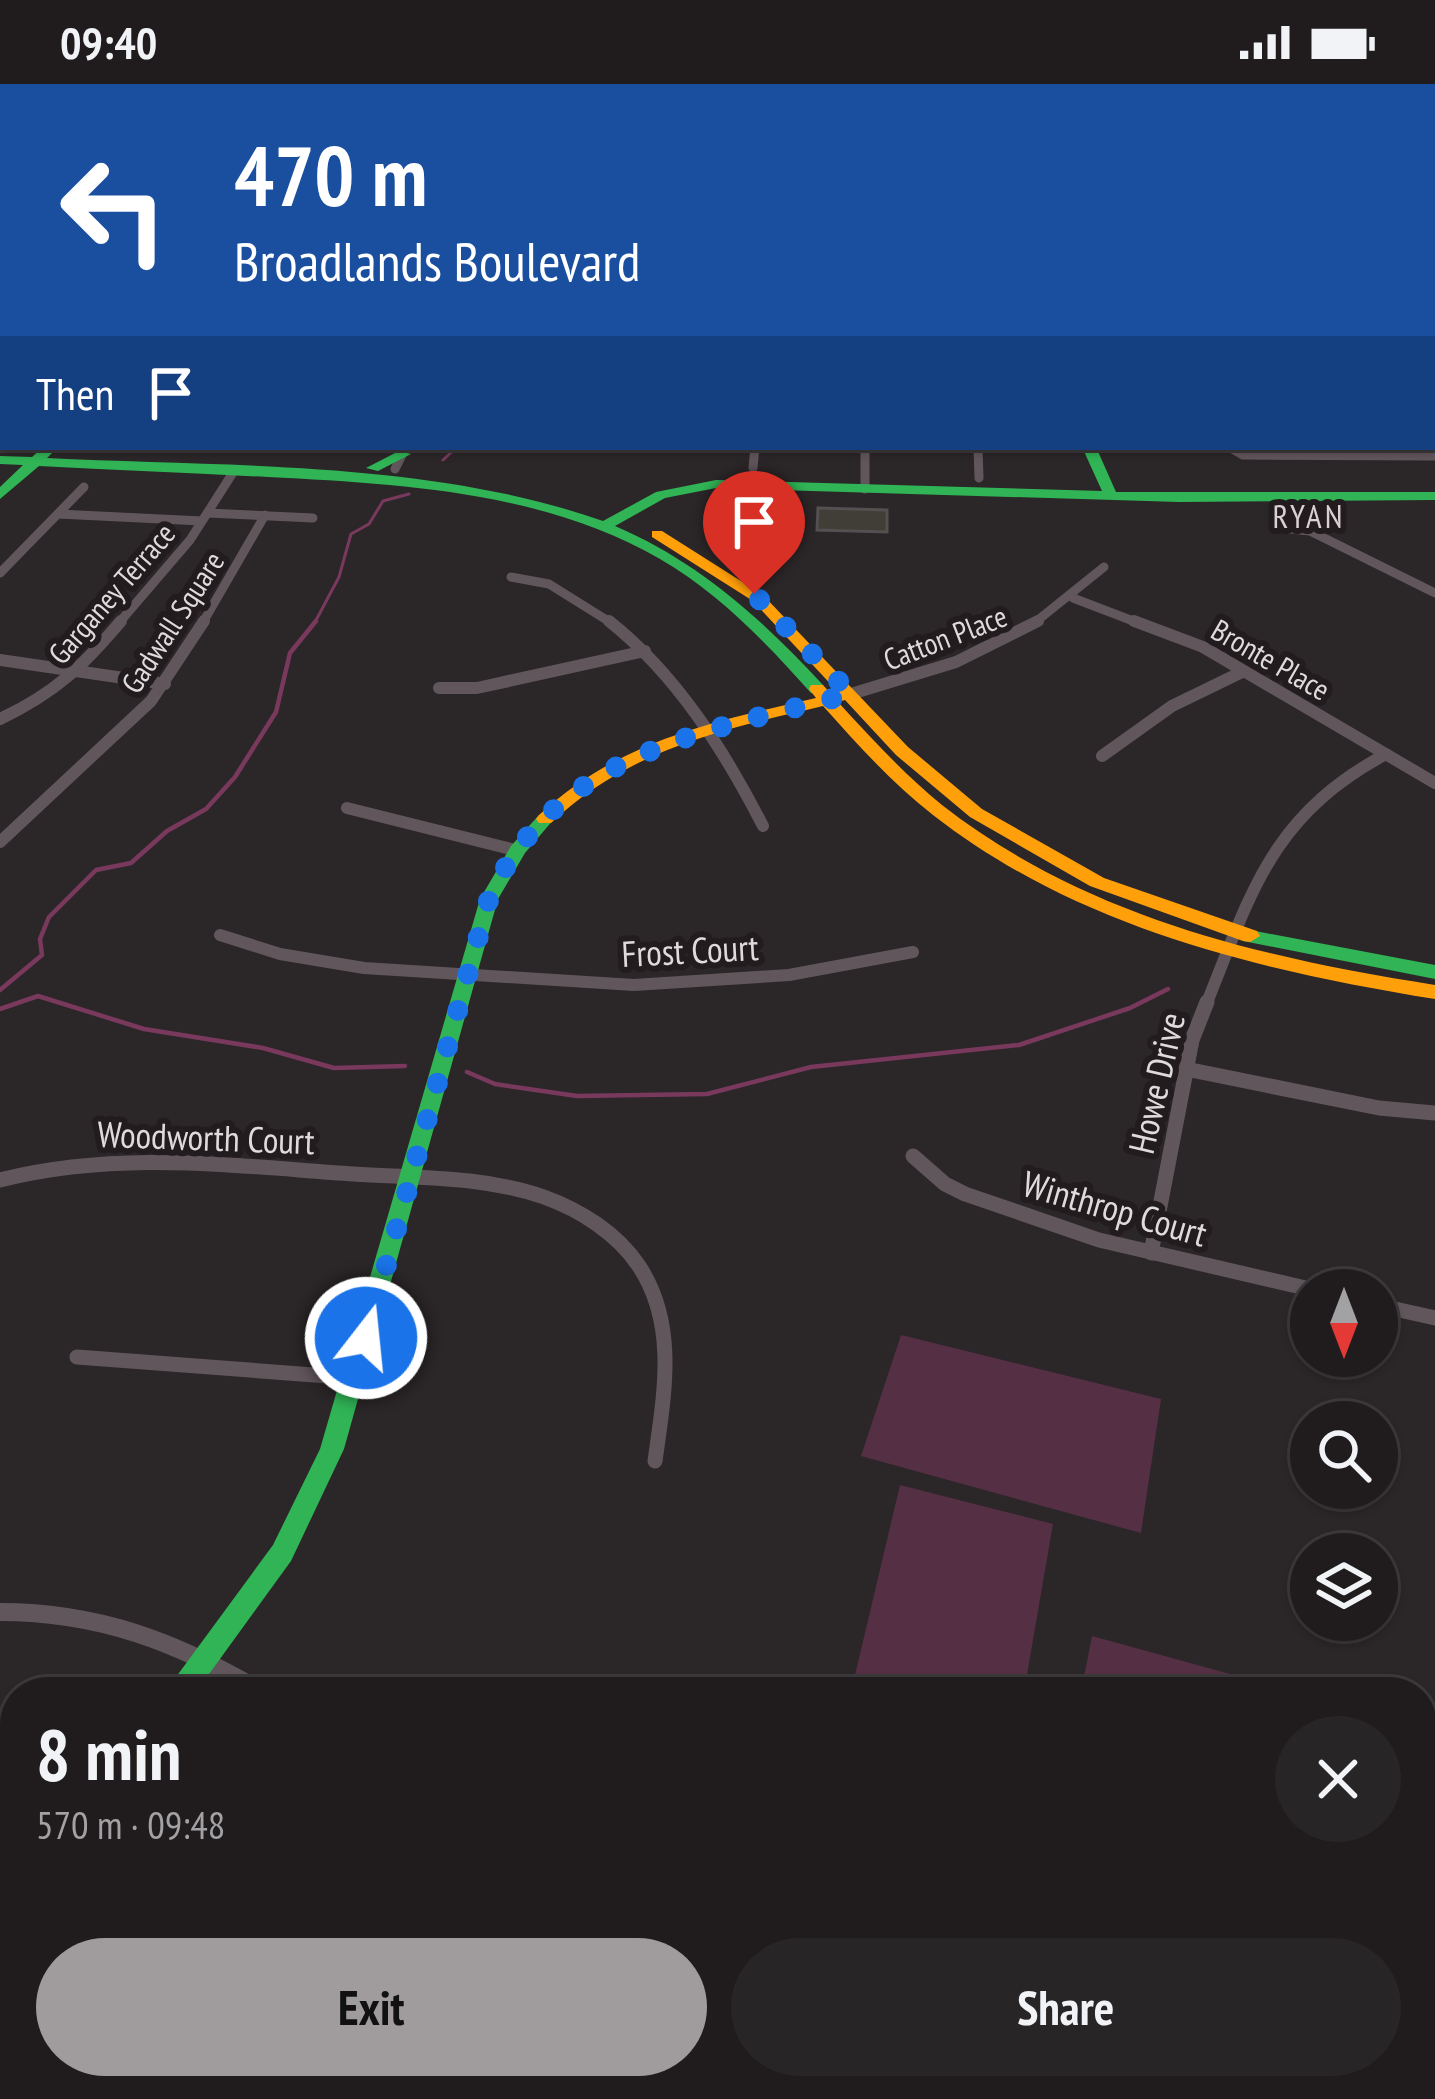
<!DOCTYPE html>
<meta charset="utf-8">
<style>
body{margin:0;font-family:"PT Sans Narrow",sans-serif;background:#282527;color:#f1f3f6;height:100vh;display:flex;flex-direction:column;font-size:45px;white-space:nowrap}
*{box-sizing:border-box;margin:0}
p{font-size:39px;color:#a2a1a4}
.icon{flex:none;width:66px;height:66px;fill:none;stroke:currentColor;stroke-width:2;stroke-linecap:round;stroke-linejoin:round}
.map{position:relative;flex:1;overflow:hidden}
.panel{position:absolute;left:0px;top:1593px;width:1437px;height:423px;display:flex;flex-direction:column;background:#201c1e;border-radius:48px 48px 0 0;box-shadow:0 3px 9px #0004,0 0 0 3px #3d3a3c}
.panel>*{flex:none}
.hud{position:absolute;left:0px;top:0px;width:1437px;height:366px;box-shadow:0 3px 9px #0004,0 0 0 3px #3d3a3c;background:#1a4fa0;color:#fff;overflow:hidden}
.needle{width:78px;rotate:180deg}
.buttons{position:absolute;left:1290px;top:1185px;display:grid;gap:24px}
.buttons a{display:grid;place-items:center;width:108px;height:108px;border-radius:50%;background:#201c1e;box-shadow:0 3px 9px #0004,0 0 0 3px #3d3a3c;font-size:60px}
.pin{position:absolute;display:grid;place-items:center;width:102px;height:102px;color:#fff;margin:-123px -51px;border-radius:50% 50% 50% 0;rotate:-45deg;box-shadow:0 0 12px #0007}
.pin .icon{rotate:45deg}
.me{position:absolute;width:132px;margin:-66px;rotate:16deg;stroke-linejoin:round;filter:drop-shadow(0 0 9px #0008)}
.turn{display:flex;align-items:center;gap:42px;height:252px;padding:0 36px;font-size:54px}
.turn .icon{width:156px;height:156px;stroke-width:2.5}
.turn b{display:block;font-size:84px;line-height:102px}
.then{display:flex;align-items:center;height:114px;padding:0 36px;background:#0003;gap:24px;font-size:45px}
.round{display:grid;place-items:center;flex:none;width:126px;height:126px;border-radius:63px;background:#282527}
.overview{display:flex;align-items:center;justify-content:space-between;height:204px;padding:0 36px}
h1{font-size:72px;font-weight:800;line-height:90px}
.action{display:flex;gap:24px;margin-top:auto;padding:24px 36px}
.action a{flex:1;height:138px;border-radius:72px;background:#a09c9e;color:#111;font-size:48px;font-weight:800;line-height:138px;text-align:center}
.action a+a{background:#282527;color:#f1f3f6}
.status{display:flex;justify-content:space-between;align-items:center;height:84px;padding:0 60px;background:#201c1e;direction:ltr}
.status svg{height:33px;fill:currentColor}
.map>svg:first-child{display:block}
</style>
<div class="status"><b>09:40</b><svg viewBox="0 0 49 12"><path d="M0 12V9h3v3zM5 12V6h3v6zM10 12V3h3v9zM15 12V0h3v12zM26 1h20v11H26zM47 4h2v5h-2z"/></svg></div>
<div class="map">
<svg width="1435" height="2015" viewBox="0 0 1435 2015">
<rect width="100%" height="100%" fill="#2b2628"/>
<path fill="#552f44" d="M901 1251 1161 1315 1141 1449 861 1372Z
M900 1401 1053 1440 1024 1608H851Z
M1092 1552 1252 1596 1251 1608H1081Z
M641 2001H1052L1050 2015H637Z"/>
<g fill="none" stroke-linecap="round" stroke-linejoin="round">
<path stroke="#79395d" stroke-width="3" d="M443 376 457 363
M314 540 339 493 351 450 369 440 383 417 409 410"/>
<path stroke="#79395d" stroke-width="4.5" d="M0 906 42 871 40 855 49 833 96 786 131 779 167 747 206 725 235 693 276 628 290 569 316 537
M0 925 38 912 144 945 263 964 334 984 405 982
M467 988 495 1000 577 1012 707 1010 811 983 1019 961 1130 924 1168 905"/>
</g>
<path fill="#403e37" stroke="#525050" stroke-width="3" d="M818 424 887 426V448L817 446Z
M1422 1705 1435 1709V1771L1422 1767Z
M1422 1808 1435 1812V1893L1422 1889Z
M1422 1944 1435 1948V2015H1267L1268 2001H1422Z"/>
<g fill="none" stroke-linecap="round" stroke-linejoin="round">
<path stroke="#61565c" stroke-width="8" d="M275 0 282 3
M189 3 200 0
M913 3 924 0
M936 3 947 0"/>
<path stroke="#61565c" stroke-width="9" d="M844 363 865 364
M865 363V405
M978 363 979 394
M1229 363 1243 371 1435 372
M753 384 755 363
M395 385 406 363
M208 429 313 434
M58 430 202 437
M1281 444 1310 447 1435 509
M0 489 84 403
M511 493 549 500 613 540
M1073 514 1141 540
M118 540 190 456 234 387
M202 540 265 431
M1033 540 1104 483"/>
<path stroke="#61565c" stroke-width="12" d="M609 537C676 590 724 666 763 742
M1134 537 1203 563 1435 699
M0 576 165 600
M439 604H477L645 567
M851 610 956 578 1038 537
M0 635C55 609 82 583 121 537
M1102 672 1172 622 1244 587
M347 724 515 766
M0 758 151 617 204 537
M220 851 280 870 364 884 634 901 789 891 913 868
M1206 921C1252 807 1271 732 1386 670"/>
<path stroke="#61565c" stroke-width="15" d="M1186 985 1379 1024 1435 1029
M913 1072 945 1100 965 1110 1099 1156 1314 1206
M0 1096C119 1066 234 1082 354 1090 418 1094 483 1092 544 1113 580 1126 617 1149 639 1182 678 1241 664 1311 655 1377
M1151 1169 1192 956 1207 918
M1377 1221 1435 1234
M77 1273 354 1294"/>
<path stroke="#61565c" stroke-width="18" d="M0 1528C99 1528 177 1558 262 1608
M0 1871 15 1879
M283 2001 317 2015"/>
<path fill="#30b455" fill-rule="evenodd" d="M457 0H470L473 3H460Z
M1209 0H1220L1223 3H1212Z
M1285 0H1298L1302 3H1289Z
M1434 27H1435V34H1434Z
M1434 121H1435V127H1434Z
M43 363H58L47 374C230 383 429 376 603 437L656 408 716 396 1102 407 1082 363H1096L1116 408H1435V416L1179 418 716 404 665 414 615 442C699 478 762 535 823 601L825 605 817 610 811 609C766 559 719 509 660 475 542 407 401 400 268 393 192 389 115 386 39 382L0 415V403L23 381 0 380V372L32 373Z
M399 367 411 370 378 387 366 384Z
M545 729 554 735 525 769 498 815 344 1365 291 1477 196 1608H165L273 1461 320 1365 480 815 511 762 539 731Z
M1250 846 1435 881V895L1243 857 1240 852 1243 847Z"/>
<path fill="#ff9f0a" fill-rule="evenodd" d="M1241 0H1254L1258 3H1245Z
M1434 52H1435V59H1434Z
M1434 127H1435V133H1434Z
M652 447H662L763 511 908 663 982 725 1104 794 1257 847 1260 852 1250 858 1243 857 1090 802 970 733 896 671 845 616 838 618C871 654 904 690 942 721 1084 832 1261 874 1435 901V915C1258 886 1078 844 933 731 892 699 857 660 823 622 721 646 630 665 551 739H539L536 735 539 731C619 657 712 638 816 614L809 605 811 601H823L831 610 838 608 753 517 652 453Z"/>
<path fill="#e5322d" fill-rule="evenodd" d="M1434 111H1435V117H1434Z
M15 1797C15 1818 21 1840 0 1849 0 1829 0 1806 15 1797Z"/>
<path stroke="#666164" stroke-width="3" stroke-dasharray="12 6" stroke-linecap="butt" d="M1271 0 1279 3"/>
</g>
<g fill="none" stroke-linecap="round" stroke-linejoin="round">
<path stroke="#1a73e8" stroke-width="21" stroke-dasharray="0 37.8" d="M366 1254 489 815C555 667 711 646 851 610L754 510"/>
</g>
<g text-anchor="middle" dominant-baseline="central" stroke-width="12" stroke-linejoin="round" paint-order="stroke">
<g font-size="30" fill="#dfdbdd" stroke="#221c1f">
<text transform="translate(111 509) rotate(-49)">Garganey Terrace</text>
<text transform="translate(172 538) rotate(-57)">Gadwall Square</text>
<text transform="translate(945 553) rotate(-21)">Catton Place</text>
<text transform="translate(1271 575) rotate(30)">Bronte Place</text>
</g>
<g font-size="33" letter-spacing="3" fill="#d9d0d4" stroke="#221c1f">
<text x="1309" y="431">RYAN</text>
</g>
<g font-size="36" fill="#dfdbdd" stroke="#221c1f">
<text transform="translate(690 866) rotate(-3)">Frost Court</text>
<text transform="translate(1156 999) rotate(-77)">Howe Drive</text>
<text transform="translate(206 1053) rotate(2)">Woodworth Court</text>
<text transform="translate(1115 1124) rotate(16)">Winthrop Court</text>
</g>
</g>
</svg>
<div class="buttons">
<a><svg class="needle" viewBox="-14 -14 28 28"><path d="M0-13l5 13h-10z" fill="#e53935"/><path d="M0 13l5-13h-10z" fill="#a2a1a4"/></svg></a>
<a><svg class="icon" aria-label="search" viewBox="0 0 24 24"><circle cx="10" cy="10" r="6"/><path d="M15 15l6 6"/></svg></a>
<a><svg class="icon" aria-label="layers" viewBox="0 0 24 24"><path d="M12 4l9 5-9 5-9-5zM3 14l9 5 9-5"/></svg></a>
</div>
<div class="pin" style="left:754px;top:510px;background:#d93025"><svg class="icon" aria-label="arrive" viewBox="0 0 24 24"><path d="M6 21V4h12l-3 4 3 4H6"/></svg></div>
<svg class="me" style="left:366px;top:1254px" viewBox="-20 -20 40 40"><circle r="17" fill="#1a73e8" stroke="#fff" stroke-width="3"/><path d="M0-11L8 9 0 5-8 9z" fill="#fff"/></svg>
<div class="hud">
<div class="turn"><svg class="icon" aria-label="left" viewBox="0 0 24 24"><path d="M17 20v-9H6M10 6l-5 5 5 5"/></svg><div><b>470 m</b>Broadlands Boulevard</div></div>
<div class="then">Then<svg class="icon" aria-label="arrive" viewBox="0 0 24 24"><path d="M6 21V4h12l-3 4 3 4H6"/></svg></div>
</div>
<section class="panel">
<div class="overview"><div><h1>8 min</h1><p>570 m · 09:48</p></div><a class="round"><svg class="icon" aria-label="close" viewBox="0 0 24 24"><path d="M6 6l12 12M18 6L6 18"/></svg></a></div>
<div class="action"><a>Exit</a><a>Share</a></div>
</section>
</div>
